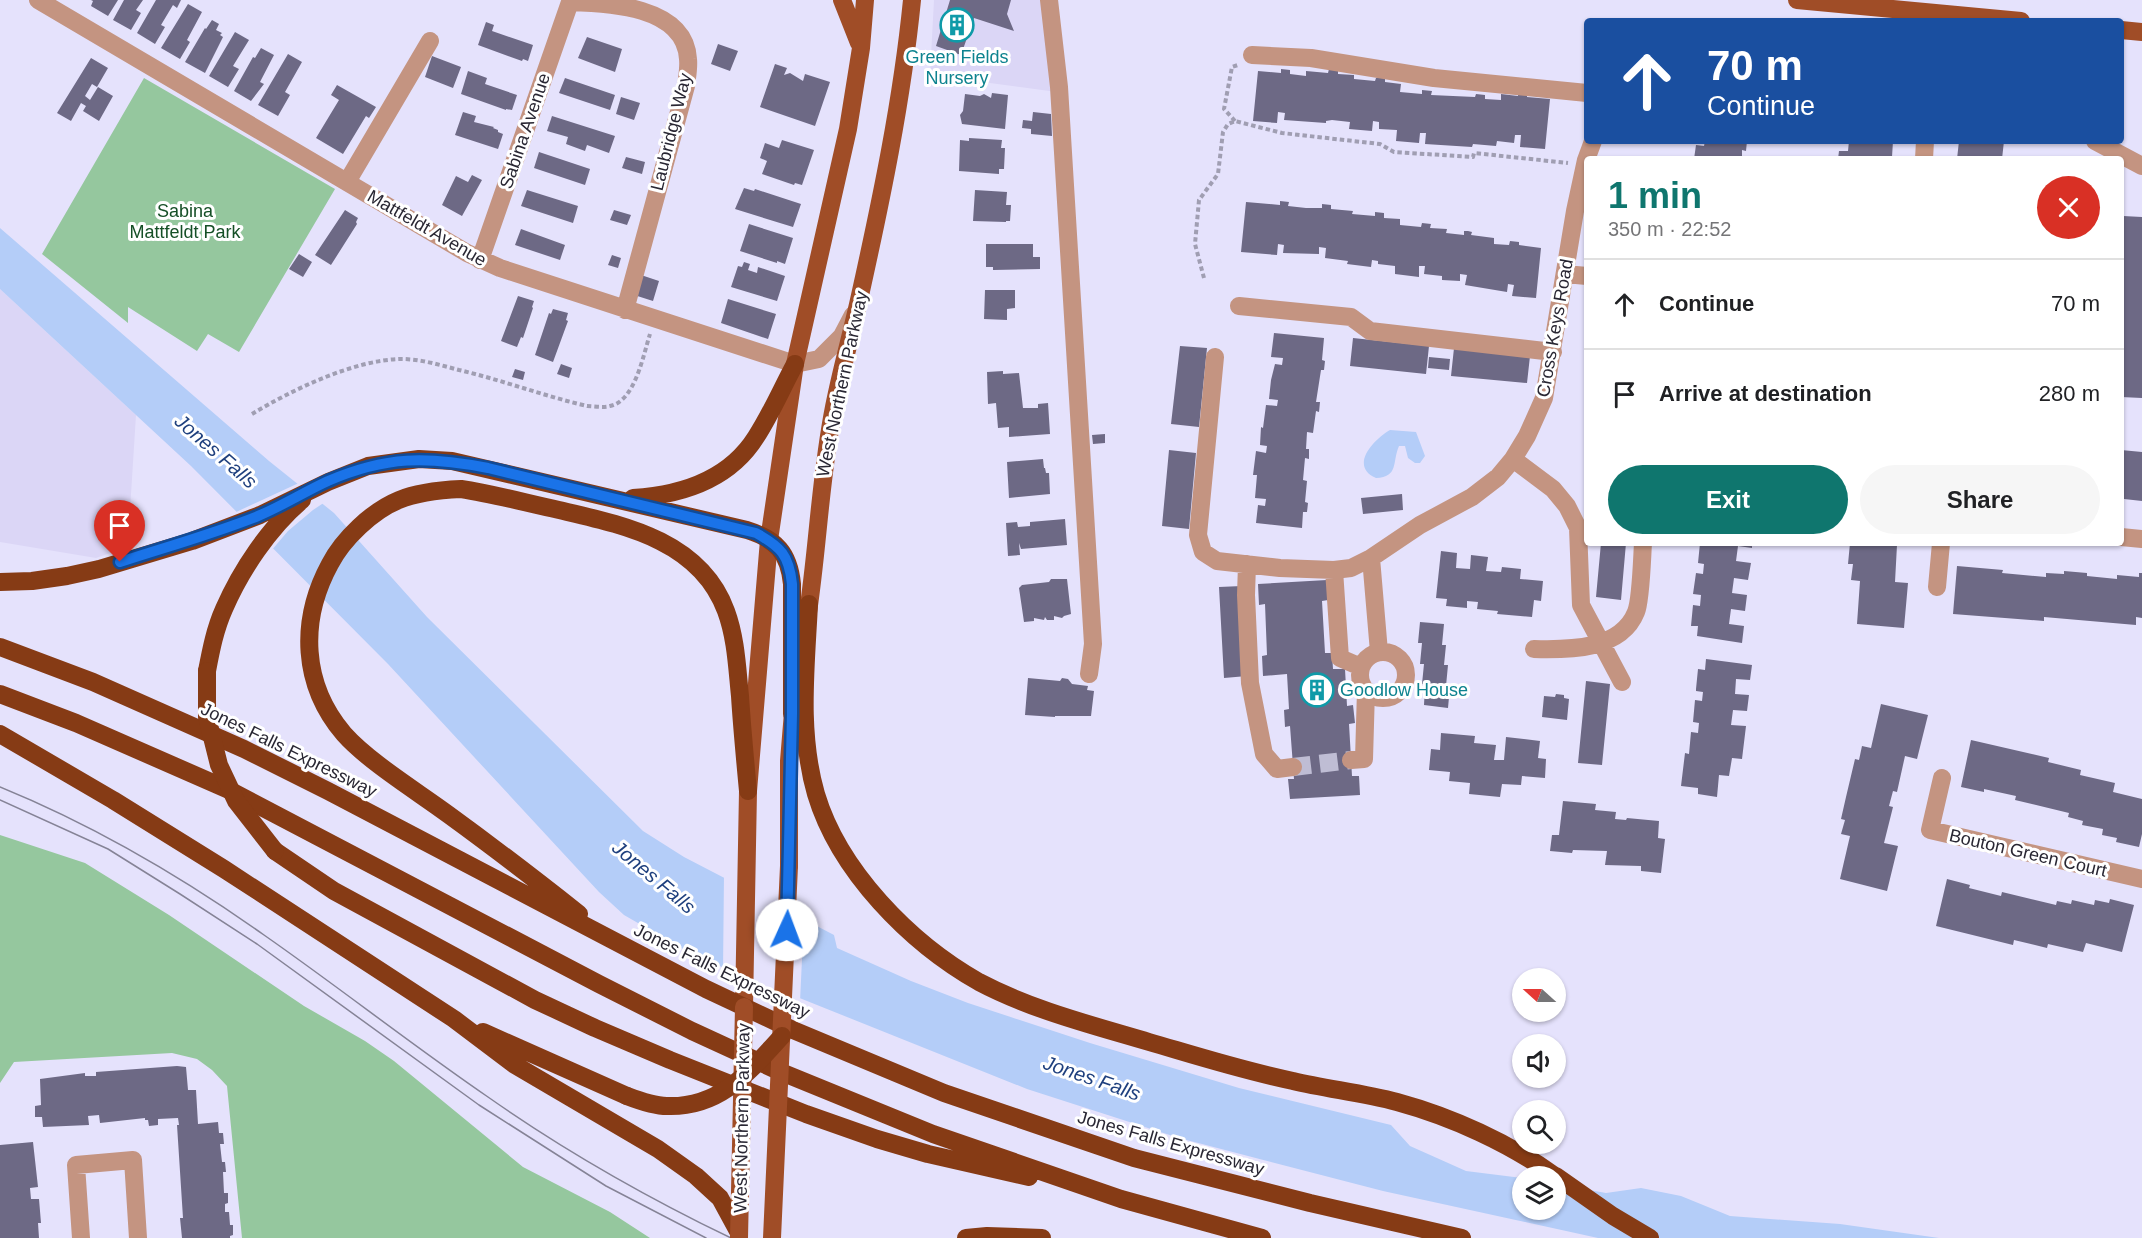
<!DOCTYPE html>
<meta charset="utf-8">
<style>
body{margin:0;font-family:Arial,sans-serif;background:#f6f6f6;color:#202124;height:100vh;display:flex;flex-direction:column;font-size:22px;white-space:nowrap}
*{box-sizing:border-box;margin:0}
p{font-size:20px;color:#757577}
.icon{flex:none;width:33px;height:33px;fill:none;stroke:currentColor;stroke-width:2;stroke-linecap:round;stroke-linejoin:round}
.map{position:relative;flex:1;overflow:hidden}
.sheet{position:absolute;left:1584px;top:156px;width:540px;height:390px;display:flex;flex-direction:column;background:#fff;border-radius:6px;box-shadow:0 2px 4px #0004}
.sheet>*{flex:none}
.guide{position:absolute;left:1584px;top:18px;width:540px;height:126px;border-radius:6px;box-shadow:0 2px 4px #0004;background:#1a4fa0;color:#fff;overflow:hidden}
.needle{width:39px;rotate:291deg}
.fabs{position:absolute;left:1512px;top:968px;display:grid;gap:12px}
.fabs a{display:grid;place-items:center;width:54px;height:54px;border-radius:50%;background:#fff;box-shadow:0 2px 4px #0004;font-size:30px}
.pin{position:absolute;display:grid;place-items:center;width:51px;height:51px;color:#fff;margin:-62px -26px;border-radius:50% 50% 50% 0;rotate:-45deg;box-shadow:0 0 6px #0007}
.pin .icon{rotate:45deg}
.me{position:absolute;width:66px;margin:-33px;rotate:2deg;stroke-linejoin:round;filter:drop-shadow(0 0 4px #0008)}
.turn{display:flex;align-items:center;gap:21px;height:126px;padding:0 24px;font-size:27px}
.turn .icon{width:78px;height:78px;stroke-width:2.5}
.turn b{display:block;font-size:42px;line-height:51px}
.round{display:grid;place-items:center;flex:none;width:63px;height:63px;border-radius:32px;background:#f6f6f6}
.summary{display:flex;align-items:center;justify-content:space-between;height:102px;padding:0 24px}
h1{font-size:36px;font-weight:600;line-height:45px;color:#0f766e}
.action{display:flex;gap:12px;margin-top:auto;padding:12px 24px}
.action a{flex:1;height:69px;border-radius:36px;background:#0f766e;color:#fff;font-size:24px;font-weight:600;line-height:69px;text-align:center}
.action a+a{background:#f6f6f6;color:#202124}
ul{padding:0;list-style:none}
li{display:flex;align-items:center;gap:18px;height:90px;padding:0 24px;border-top:2px solid #e0e0e0}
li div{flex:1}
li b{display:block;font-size:22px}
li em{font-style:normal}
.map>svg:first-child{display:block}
</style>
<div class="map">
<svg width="2142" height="1238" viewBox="0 0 2142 1238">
<rect width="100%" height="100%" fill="#e5e2fc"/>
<path fill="#dbd6f6" d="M934 0H1048L1057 92 930 75Z
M0 289 136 415 130 510 110 553 96 558 0 542Z"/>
<path fill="#95c79e" d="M144 78 335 189 239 352 208 334 197 351 128 307V323L42 254Z
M0 835 85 863 169 915 304 1006 365 1041 394 1061 523 1167 610 1212 650 1238H242L227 1086 212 1070 197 1059 172 1053 14 1062 0 1083Z"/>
<path fill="#b4cdf8" d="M0 228 269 461 334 513 427 617 643 831 684 857 834 935 837 948 911 981 968 1003 1090 1043 1239 1088 1391 1125 1410 1146 1466 1171 1522 1178V1209H1556V1184L1606 1193 1641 1188 1681 1196 1730 1216 1840 1224 1939 1238H1598L1383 1191 1179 1138 1027 1089 697 957 624 915 599 892 388 664 191 466 0 289Z
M1390 430 1416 432 1425 456 1420 463H1415L1408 458 1405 446H1399C1392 462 1399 477 1376 478 1349 466 1373 440 1390 430Z"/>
<path fill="#e5e2fc" d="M301 482 325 502 313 510 288 531 271 551 234 513Z
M724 874 804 916 800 1002 723 971Z"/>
<path fill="#6d6985" d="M91 0H118L108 16 91 6 93 1Z
M124 0H143L136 10 141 13 131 30 113 20Z
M156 0H181L177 8 173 5 161 25 165 27 155 44 137 33Z
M950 0H1011L1007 14 1014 31 974 18 961 55 936 46Z
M188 4 202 12 187 40 190 42 180 59 161 48Z
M212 20 219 24 216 30 222 33 220 35 223 37 205 73 185 62 205 28 206 29Z
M486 22 494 25 492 31 533 45 528 61 523 59 522 61 478 45Z
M235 32 249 40 233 66 239 69 228 87 209 76Z
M587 37 622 49 615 72 578 58Z
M718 44 738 51 730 71 711 64Z
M261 48 274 55 260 82 264 84 251 101 234 91 253 57 255 58Z
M288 54 302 62 285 92 290 95 278 116 258 105Z
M432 56 461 67 453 88 425 77Z
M91 58 108 68 97 87 92 84 85 96 90 100 98 87 113 96 99 121 83 111 86 106 81 103 71 121 57 113Z
M775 64 787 68 784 75 790 73 803 81 805 74 830 82 815 126 760 107Z
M1281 69 1290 70V74L1306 76V71L1328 73 1329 69 1338 70V74L1354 75V79L1375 81 1376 78H1385V82L1401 84 1400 92 1422 94V90L1432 91 1431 95 1475 97 1476 94 1485 95V99L1501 100V94L1518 96V92L1527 93V97L1550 99 1545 149 1520 147 1521 135H1515L1514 143 1497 141 1496 146 1473 144 1472 147 1425 144 1426 133H1420L1419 143 1396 141 1397 130 1379 129V122L1373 121 1372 131 1349 129 1350 122 1332 120 1326 121V123L1284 120 1285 113 1278 112 1277 123 1253 121 1258 71 1281 73Z
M468 71 487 78 485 84 517 95 512 110 506 109V110L461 94Z
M565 78 615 95 610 110 559 93Z
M337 85 376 107 369 118 366 116 343 154 316 138 339 100 331 95Z
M992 93 1008 95 1005 129 962 124 960 115 963 111 965 94 980 96 984 94 991 98Z
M621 97 640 103 634 120 616 114Z
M463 112 476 116 474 122 494 127 493 128 498 130V132L503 134 498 149 455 135Z
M1033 112 1051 114 1052 136 1031 134V129L1022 128 1023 120 1032 121Z
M552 116 615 136 609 153 587 145 585 151 566 144 568 137 547 131Z
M969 138 1002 140 1001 148H1005L1004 169H999V174L959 171 960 140 969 141Z
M782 140 814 150 802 185 795 183 794 185 762 174 767 161 760 158 765 143 779 148Z
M1705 141H1747L1746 151 1742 150V159H1694L1696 145 1704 146Z
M1849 141H1893L1892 157 1882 156V159H1838L1839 151H1848Z
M1959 141H2004L2002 159H1957Z
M539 152 590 169 585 185 534 168Z
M626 157 645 162 642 174 622 168Z
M472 175 482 180 462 216 442 205 456 176 468 182Z
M744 188 754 191 755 189 801 204 793 227 735 209Z
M527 190 578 206 573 223 521 206Z
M975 190 1007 192 1006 205H1011L1010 221H1006V222L973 221Z
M1280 201 1289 202 1288 206 1306 208H1322V204L1331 205V209L1353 211 1352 214 1375 216V212L1384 213V218L1400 219V225L1421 227 1422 223 1431 224 1430 228 1447 229 1446 233 1464 235V231H1468L1472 232 1471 235 1494 238V244L1509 245 1510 241 1519 242V245L1541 248 1536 298 1512 296 1514 285 1508 284 1507 292 1465 285 1467 275 1460 274V281L1442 280V276L1424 274 1425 266H1419V277L1395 274V266L1378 264V261L1372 260 1371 267 1347 264 1348 261 1325 258 1326 248 1319 247V254L1283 253 1284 245 1278 244 1277 255 1241 252 1246 202 1280 205Z
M345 210 358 218 356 222 357 224 331 265 315 255Z
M614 210 631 215 627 225 610 220Z
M2123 216 2142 217V398L2121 397V243Z
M749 224 793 238 785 264 777 261V263L740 251Z
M521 229 565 245 560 260 515 245Z
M986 244H1033V257H1040V269L993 270V267H986Z
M299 254 312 262 303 277 289 269Z
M612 255 621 258 618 268 608 265Z
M744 262 750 264 748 270 757 273 758 267 785 276 777 301 731 287 738 266 742 267Z
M638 274 659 281 653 301 631 294Z
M985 290H1015V308L1007 309V320L984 319Z
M518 296 534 301 532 307 533 308 523 338 521 337 517 347 501 341Z
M728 299 776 314 768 339 721 323Z
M553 309 568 313 566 320 568 321 553 362 535 355 549 313 551 314Z
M1274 333 1324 338 1322 360 1325 361 1324 370H1321L1316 402H1320L1319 412 1316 411 1313 433 1307 432 1306 449H1309V459L1305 458 1303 480 1307 481 1305 502 1308 503 1307 512H1303L1302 528 1256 523 1258 505 1265 506 1266 499 1255 498 1257 475H1253L1256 451 1266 453 1267 446 1260 445 1261 427 1263 428 1266 405 1277 406 1278 400 1269 399 1271 380 1275 364 1282 365 1283 358 1271 357Z
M1353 338 1429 346 1426 374 1350 366Z
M1180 346 1207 348 1199 427 1171 424Z
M1454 348 1530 356 1527 383 1451 376Z
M1429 357 1450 359 1449 370 1428 368Z
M561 364 572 368 569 378 557 374Z
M515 369 525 372 523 380 512 377Z
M1003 371V374L1019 373 1023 408H1038V404L1048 403 1050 434 1009 437V427L998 428 996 403 988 404 987 372Z
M1105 434V443L1093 444 1092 435Z
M1169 450 1196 453 1189 529 1162 526Z
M2121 450 2142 452V501L2124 499V495H2121Z
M1043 459 1044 468H1045L1046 473H1049L1050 494 1009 498 1007 462Z
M1402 494 1403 510 1363 514 1361 498Z
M1065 519 1067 545 1021 549 1019 543 1020 555 1008 556 1006 523 1017 522 1018 527 1030 526V522Z
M1601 543H1626L1621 600 1596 597Z
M1700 543H1752V548L1738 546 1736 561 1751 563 1748 580 1734 578 1732 593 1747 595 1745 611 1731 609 1729 624 1744 626 1742 643 1697 636 1698 626H1691L1693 605 1700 606 1701 595 1693 594 1696 573 1703 574 1704 564 1698 563Z
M1850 543H1894L1893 545H1897L1895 582 1908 583 1904 628 1857 624 1860 581 1851 580 1853 564H1848Z
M1441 551 1457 553 1456 568 1470 569 1471 555 1488 557 1486 571 1501 572 1502 567 1521 569 1520 579 1543 581 1541 601 1534 600 1532 617 1497 614 1498 611 1477 609 1478 602 1467 601V608L1446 606 1447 599 1436 598Z
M1957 566 2003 570 2002 573 2046 577V573L2064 574V571L2087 573V576L2117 579V575L2139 577V573H2142V618L2136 617V625L2044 617V621L1953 614Z
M1051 579H1067L1071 614 1064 616 1062 618 1054 616V620H1047L1045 617 1044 620 1034 618V621L1024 622 1019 588 1022 585 1049 582Z
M1327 580 1328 600 1322 601 1325 653H1332L1333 669H1345L1347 706 1353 705 1355 723 1349 724 1352 776H1359L1360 795 1290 799 1288 779H1294L1290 726 1285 727 1284 710 1289 709 1287 674 1263 676 1262 656 1267 655 1265 604 1259 605 1258 584Z
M1242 586 1247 676 1224 678 1219 587Z
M1420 622 1444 624 1442 645H1446L1444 665H1448L1446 686H1450L1448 708 1424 705 1425 685 1422 684 1424 664H1420L1422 643H1418Z
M1706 659 1752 665 1750 680 1736 679 1735 694 1749 695 1747 711 1733 710 1731 725 1746 726 1742 759 1732 758 1729 776 1719 775 1717 797 1698 794V788L1681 786 1685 753 1689 754 1691 732 1698 733 1699 723 1693 722 1695 700 1702 701 1703 692 1696 691V689L1698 669 1705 670Z
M1028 678 1060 681 1062 678 1068 679 1072 684 1088 686 1087 690 1094 691 1091 716H1055V717L1025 715Z
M1586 681 1610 684 1602 765 1578 763Z
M1556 694 1564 695V698L1569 699 1567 720 1542 717 1544 696 1555 697Z
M1881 704 1928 715 1917 759 1905 756 1897 792 1893 791 1889 806 1893 807 1884 843 1898 846 1887 891 1840 879 1850 836 1841 834 1845 820 1841 819 1846 797 1855 759 1859 760 1862 746 1871 748Z
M1441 733 1475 736 1474 743 1496 745 1494 760H1504L1506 737 1540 741 1538 758 1546 759 1545 778 1522 776 1521 785 1502 784 1500 797 1469 794 1470 783 1449 781 1450 772 1429 770 1431 749 1440 750Z
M1971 740 2049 758 2048 762 2081 770 2080 775 2115 783 2113 792 2142 799V834L2139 847 2116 842 2117 838 2102 835 2103 829 2082 825 2083 821 2068 817 2069 813 2015 800 2016 796 1984 789V792L1961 787Z
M1563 801 1596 804 1595 810 1616 812 1615 819 1626 820 1627 818 1659 821 1658 838 1665 839 1661 873 1641 871V866L1605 865 1607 851 1573 850 1572 853 1550 851 1552 835H1559Z
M1947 879 1970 885 1969 888 2001 896 2002 892 2056 905 2057 901 2071 904 2072 900 2094 905 2095 900 2109 903 2110 899 2134 905 2122 952 2086 943 2083 952 2048 944 2047 948 2014 940 2013 945 1936 926Z
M177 1066 186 1067 188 1090H196L198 1124 218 1122 219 1133H223L224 1144H220L222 1162H225L226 1172H223L224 1193H228V1203L225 1204V1212H229L230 1225H233V1235L230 1236V1238H182L180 1218H183L177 1125H179L178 1118 158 1119V1125L149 1126 148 1120H145V1118L100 1123 99 1115 88 1116 89 1125 43 1127 42 1117H35V1106L41 1105 40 1079 85 1073V1076H96V1072Z
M33 1142 38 1187 30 1188 31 1199H39L41 1223H38L39 1238H0V1145Z"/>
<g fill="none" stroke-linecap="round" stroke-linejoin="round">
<path stroke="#bfbdd4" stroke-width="18" stroke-dasharray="18 9" stroke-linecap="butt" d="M1293 767 1351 760"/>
<path stroke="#a09eb2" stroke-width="4" stroke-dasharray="4.5 3" stroke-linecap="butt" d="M1235 121 1224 109 1232 67 1238 65
M1204 278 1195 244 1199 200 1218 174 1223 132 1228 124 1235 121 1282 133 1380 144 1394 152 1473 157 1474 153 1568 163
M252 414C292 390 353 360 401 359 421 359 440 365 459 370 502 380 544 396 587 406 594 406 603 408 610 406 635 401 643 356 650 334"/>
<path stroke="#c49481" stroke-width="18" d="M38 0 467 253 500 268 795 364 819 359 842 336 853 315
M1049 0 1059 87 1093 644 1089 674
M1252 55 1311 58 1434 78 1587 93
M2095 141 2142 166
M1924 159 1925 141
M347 182 430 41
M480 260 570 2C608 3 685 6 688 59 689 68 687 77 686 86L625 310
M1565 274 1587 276
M1239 306 1351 317 1370 331 1553 352
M1215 357 1198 535 1203 552 1217 561 1280 568 1334 570 1351 568 1371 558 1420 525 1472 497 1498 477 1513 459 1527 436 1544 398 1575 211 1586 160 1593 141
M1513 459 1553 489 1567 506 1578 528 1581 605 1622 682
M2121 537 2142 539
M1371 558 1379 652
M1247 564 1246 595 1250 683 1264 754 1277 769 1293 767
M1334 570 1340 658 1361 667
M1937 587 1941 543
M1534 649C1569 650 1621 650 1636 612 1641 600 1642 558 1643 543
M1360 675a23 23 0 1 1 46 0a23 23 0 1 1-46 0Z
M1351 760 1364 759 1366 690
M1942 778 1930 830 2142 879
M81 1238 76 1165 133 1160 138 1238"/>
<path stroke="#a04d27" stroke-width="18" d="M842 0 859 43
M1797 0 2021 21
M2121 30 2142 32
M807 619C818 549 820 477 834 407 841 371 851 336 859 300 881 201 902 101 912 0
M789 866V761L794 700
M744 1007 748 791 769 540 795 364 848 129 861 48 865 0"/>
<path stroke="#863b15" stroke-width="18" d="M633 498C680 495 729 480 756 437 771 414 782 388 795 364
M0 582 32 581 67 576 99 569 192 541 260 515 328 482 368 466 419 459 452 461 747 530C776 539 789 553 792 584V714
M809 604C806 667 798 732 816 794 839 871 910 943 979 982 1032 1010 1092 1025 1149 1042 1197 1056 1244 1071 1293 1081 1327 1089 1363 1093 1397 1102 1452 1117 1509 1143 1555 1176
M0 647 93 682 244 749 328 791 706 989 793 1030 944 1093 1134 1158 1310 1203 1462 1238
M207 671C211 650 215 629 224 609 241 570 269 528 302 500
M0 694 76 723 229 790 599 984 692 1031 781 1072 933 1134 1121 1199 1262 1238
M0 734 113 800 224 869 454 1019 515 1065 658 1149 696 1176 720 1198 739 1233
M275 851 334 891 535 1000 595 1028 670 1060 806 1114 877 1139 928 1154 1029 1177
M579 914C536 880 493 847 449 815 418 792 369 762 344 734 302 685 299 621 330 564 343 539 372 511 399 500 418 492 440 490 461 489 494 494 526 503 559 510 623 525 700 540 726 611 736 638 737 667 740 696 742 728 745 759 748 791
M483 1032 627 1096
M1556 1176 1613 1216 1650 1238
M966 1238 987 1236 1042 1238"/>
<path stroke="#858396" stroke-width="1.5" d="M0 787C93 825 182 877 264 935 340 988 412 1045 488 1097 565 1151 646 1197 731 1238
M0 800 108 849 180 894 257 944 479 1105 606 1186 706 1238"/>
<path stroke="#a04d27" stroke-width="18" d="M739 1238 744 1007
M772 1238 789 866"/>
<path stroke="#863b15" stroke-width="18" d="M207 671V717L219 765 236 801 275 851
M627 1096C640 1101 654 1106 667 1106 720 1108 750 1071 782 1036"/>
</g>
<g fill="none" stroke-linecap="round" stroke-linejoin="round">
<g stroke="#114b97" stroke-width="15">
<path id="route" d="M120 562C166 547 213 534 258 516 282 506 304 492 328 481 386 456 427 456 488 468L756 533C781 547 789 555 792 584V714L787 930"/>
</g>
<use href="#route" stroke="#1a73e8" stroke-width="10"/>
</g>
<defs>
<g id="building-ring" transform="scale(1.725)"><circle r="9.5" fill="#fff" stroke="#0f9aa8" stroke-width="1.5"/><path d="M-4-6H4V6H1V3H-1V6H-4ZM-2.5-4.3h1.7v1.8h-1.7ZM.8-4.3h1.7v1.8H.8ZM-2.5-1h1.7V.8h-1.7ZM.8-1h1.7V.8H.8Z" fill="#0f9aa8"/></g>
</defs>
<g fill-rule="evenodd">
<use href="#building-ring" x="957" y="25"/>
<use href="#building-ring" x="1317" y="690"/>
</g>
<g text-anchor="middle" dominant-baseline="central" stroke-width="6" stroke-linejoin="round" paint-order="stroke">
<g font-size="18" fill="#0d838f" stroke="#fff">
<text x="957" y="57">Green Fields<tspan x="957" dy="21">Nursery</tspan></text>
<text x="1340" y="690" text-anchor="start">Goodlow House</text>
</g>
<g font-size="18" fill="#292733" stroke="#fff">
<text transform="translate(525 131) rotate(-71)">Sabina Avenue</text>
<text transform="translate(671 132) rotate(-76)">Laubridge Way</text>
<text transform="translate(427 228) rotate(30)">Mattfeldt Avenue</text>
<text transform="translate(1555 328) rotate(-80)">Cross Keys Road</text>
<text transform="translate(842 384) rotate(-78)">West Northern Parkway</text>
<text transform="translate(289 750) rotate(26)">Jones Falls Expressway</text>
<text transform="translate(2028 853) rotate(13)">Bouton Green Court</text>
<text transform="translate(722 971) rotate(26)">Jones Falls Expressway</text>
<text transform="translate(742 1118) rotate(-89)">West Northern Parkway</text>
<text transform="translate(1171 1143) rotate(16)">Jones Falls Expressway</text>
</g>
<g font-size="18" fill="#154f26" stroke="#fff">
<text x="185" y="211">Sabina<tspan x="185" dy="21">Mattfeldt Park</tspan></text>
</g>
<g font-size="20" font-style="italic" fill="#1f407e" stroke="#fff">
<text transform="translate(216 451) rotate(41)">Jones Falls</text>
<text transform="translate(654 877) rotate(40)">Jones Falls</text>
<text transform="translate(1092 1078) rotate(19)">Jones Falls</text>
</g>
</g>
</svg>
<div class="fabs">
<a><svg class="needle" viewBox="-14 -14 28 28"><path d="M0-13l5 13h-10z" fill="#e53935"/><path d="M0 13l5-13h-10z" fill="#757577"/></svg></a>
<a><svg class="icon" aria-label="sound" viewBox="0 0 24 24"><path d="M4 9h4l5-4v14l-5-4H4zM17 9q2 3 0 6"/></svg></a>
<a><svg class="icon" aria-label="search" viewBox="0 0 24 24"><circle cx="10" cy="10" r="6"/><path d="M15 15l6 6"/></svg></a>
<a><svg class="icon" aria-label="layers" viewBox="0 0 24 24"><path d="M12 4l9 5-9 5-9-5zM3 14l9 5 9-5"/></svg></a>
</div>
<div class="pin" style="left:120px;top:562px;background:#d93025"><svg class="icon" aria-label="arrive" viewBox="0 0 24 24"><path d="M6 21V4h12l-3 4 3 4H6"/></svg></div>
<svg class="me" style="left:787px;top:930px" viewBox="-20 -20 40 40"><circle r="19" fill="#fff"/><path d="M0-13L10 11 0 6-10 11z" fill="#1a73e8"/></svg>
<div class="guide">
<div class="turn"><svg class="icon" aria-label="ahead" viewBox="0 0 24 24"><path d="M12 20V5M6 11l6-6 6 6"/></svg><div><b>70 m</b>Continue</div></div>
</div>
<section class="sheet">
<div class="summary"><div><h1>1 min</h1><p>350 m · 22:52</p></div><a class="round" style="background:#d93025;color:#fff"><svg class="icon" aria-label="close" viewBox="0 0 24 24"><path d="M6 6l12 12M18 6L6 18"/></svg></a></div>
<ul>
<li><svg class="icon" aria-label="ahead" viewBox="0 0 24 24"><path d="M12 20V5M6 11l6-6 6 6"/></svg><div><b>Continue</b></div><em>70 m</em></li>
<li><svg class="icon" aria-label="arrive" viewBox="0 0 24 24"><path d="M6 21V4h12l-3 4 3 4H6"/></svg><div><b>Arrive at destination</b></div><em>280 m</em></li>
</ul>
<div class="action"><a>Exit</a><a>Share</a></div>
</section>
</div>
